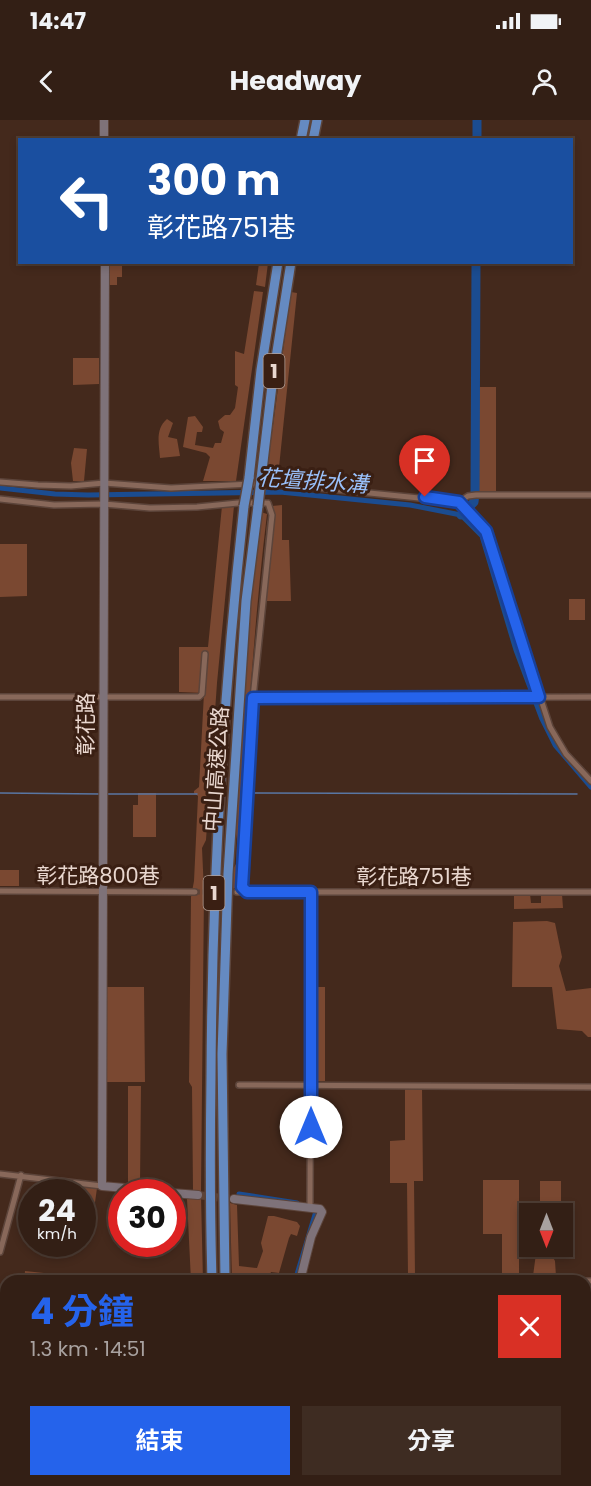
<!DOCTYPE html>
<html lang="zh-TW">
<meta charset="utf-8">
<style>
body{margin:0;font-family:Poppins,"Noto Sans TC",sans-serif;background:#3e2c22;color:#f1f3f6;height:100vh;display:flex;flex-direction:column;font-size:22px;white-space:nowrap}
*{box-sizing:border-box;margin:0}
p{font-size:20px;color:#a9a2a0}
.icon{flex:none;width:33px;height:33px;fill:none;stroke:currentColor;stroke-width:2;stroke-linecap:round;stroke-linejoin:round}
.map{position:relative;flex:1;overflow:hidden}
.details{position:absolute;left:0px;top:1155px;width:591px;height:212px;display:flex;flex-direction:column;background:#331f15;border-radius:18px 18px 0 0;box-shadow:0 3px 9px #0003,0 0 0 2px #4e3d34}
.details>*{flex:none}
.banner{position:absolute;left:18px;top:18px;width:555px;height:126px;border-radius:0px;box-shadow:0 3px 9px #0003,0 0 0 2px #4e3d34;background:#1a4fa0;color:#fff;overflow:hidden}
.needle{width:39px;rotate:180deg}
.tools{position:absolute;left:519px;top:1083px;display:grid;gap:12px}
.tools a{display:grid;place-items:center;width:54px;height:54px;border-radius:0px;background:#331f15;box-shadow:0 3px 9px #0003,0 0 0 2px #4e3d34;font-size:30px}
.speed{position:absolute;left:18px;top:1059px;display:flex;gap:12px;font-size:30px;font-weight:700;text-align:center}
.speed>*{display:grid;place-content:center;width:78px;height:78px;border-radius:50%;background:#331f15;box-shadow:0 3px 9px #0003,0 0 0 2px #4e3d34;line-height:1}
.speed small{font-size:15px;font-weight:400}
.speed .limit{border:9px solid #d22;background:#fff;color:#111}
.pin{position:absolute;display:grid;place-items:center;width:51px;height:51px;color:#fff;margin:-62px -26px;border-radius:50% 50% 50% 0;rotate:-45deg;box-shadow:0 0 6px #0007}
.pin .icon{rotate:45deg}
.me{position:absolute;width:66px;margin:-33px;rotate:0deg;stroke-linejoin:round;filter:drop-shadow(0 0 4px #0008)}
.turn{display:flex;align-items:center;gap:21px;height:126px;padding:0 30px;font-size:27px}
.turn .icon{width:78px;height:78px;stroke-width:2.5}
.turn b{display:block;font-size:42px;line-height:51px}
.round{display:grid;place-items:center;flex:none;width:63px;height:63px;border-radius:0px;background:#3e2c22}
.overview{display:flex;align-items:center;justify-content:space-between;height:102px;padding:0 30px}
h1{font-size:36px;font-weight:700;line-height:45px;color:#2563eb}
.button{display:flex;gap:12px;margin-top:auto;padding:12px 30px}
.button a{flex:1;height:69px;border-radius:0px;background:#2563eb;color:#fff;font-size:24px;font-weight:700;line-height:69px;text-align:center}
.button a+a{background:#3e2c22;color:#f1f3f6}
.status{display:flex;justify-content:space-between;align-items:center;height:42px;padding:0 30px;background:#331f15;direction:ltr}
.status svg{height:16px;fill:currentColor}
header{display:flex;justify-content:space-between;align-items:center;height:78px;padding:0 30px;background:#331f15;font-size:27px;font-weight:700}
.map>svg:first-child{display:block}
</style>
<div class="status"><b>14:47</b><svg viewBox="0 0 49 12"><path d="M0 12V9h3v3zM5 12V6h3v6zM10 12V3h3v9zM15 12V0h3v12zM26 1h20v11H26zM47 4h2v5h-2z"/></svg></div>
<header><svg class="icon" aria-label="back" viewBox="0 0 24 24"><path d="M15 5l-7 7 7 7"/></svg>Headway<svg class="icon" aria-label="person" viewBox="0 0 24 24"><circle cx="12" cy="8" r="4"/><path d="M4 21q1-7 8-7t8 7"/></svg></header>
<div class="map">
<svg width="591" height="1366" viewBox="0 0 591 1366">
<rect width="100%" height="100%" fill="#44291c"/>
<path fill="#7a4831" d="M105 143H122V157H117V165H106Z
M259 143H268L265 167 256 165Z
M254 171 263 172 236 361H203L210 337 206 333 183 327 188 297 195 296 203 307 202 312H197L195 325 213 328 215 323H221L224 312 220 309 218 301 225 295H230L235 288 238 267 235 265V231L244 234Z
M291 172 297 173 278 357H266Z
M73 238H99V264L73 265Z
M476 267H496V371H476Z
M167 299 173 303 168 317 177 319 180 336 160 338C159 324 155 309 167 299Z
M74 328 87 329 84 361H73L71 343Z
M282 385V420H289L291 481H260L267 403 272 386Z
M222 386H234L217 563 206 720 202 728 204 772 201 1071H193L192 967 189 962 191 777 194 761 198 676 194 673V671L199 667 204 573 179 572V527H208Z
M261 392 267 394C255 493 249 592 242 691 241 710 244 754 236 768L232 769V751L236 744 237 719 234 703 247 521Z
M0 424H27V476L0 477Z
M569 479H585V500H569Z
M138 673H156V717H133V685H138Z
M0 750H19V766H0Z
M514 773 530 774 531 783H541V774H562L563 788 514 789Z
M547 801 555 803 562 837 559 846 566 871 591 868V917H588L582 911 557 909 552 867H512L513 802Z
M104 867H144L145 962H106L104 960Z
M306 867H325V961H306Z
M128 966H141L140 1065H128Z
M405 967H422L423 1061H414L415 1155 408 1156 407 1063H390V1021L405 1020Z
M483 1060H519V1156H502V1114H483Z
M540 1061H561V1093H540Z
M59 1064 97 1068 92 1104 83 1102 82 1072H57Z
M201 1076 203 1161H191L187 1079Z
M230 1083 237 1085 239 1146 257 1148 263 1131 261 1123 268 1096H274L297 1102 300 1106 297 1116 291 1114 289 1118 279 1153 271 1152 268 1161H232Z
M537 1126 547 1127 555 1141 556 1156H533Z
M25 1151 63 1155 62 1161H24Z
M0 1253 6 1254V1292L0 1303Z"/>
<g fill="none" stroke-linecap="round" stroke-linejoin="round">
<path stroke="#5976a3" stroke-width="1.5" d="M0 673 100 674
M249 673 577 674
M107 674H197
M546 1360 551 1366"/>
<path stroke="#1b4c90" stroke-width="5" d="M0 368 55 374 88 375 280 372 410 385 461 395 482 416 516 530 542 599 555 625 591 667
M239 1074 297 1083
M295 1161 317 1088
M257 1360 258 1366"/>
<path stroke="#1b4c90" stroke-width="9" d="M477 0V20
M461 395 474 382 475 374 476 142"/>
<path stroke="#5d4337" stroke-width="5" stroke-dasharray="5 2.5" stroke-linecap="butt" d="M195 772H237"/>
<path stroke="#5d4337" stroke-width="8" stroke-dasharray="8 4" stroke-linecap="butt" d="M198 1075 229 1079"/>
<g stroke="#5c443a" stroke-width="8">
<path id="street" d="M0 362 38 365 71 366 104 363 171 368 270 363 459 382 486 411 550 607 566 634 591 661
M0 379 54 385 104 384 150 388 197 387 238 383H266
M459 382 468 376 476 375H591
M0 577H199L202 574 205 534
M253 578 591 577
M0 771 195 772
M237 772H591
M247 772 242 767 253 578 272 395 268 383
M239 965 591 967
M0 1054 102 1066
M310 1088 311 772
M0 1132 21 1055
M300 1160 591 1161
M0 1187 6 1188
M0 1224 6 1231
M134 1360 137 1366
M0 1361 56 1366"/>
</g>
<g stroke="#5c443a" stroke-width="10">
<path id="secondary" d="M104 0V20
M105 142 102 1066 170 1072
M172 1073 198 1075
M234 1079 320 1089 322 1092 311 1117 300 1161
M319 1360 322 1366
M159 1366 173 1360"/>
</g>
<g stroke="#5c443a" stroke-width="12">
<path id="highway" d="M301 20 305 0
M313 20 317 0
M249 358 261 250 278 142
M261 359 273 257 291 142
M212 1161C210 1093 210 1025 211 957 212 766 223 576 244 386
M225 1161 222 934 228 754 246 481 258 386
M224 1360V1366
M236 1360V1366"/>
</g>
<use href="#street" stroke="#88685a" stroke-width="5"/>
<use href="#secondary" stroke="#7e7279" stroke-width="8"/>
<use href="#highway" stroke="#658ac1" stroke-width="9"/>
<g stroke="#5c443a" stroke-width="12" stroke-linecap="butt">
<path id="highway-bridge" d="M244 386 249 358
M258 386 261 359"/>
</g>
<use href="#highway-bridge" stroke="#658ac1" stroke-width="9"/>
</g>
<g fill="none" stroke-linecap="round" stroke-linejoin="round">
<g stroke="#184099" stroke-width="15">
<path id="route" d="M311 1007V772H247L242 767 253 578 539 577 486 411 459 382 425 377"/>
</g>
<use href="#route" stroke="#2563eb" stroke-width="10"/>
</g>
<g text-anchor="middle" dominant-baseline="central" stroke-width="6" stroke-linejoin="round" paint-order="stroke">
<g fill="#3a1f13" stroke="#b4a097" stroke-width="1.5">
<rect x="263.5" y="234" width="21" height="34" rx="4.5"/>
<rect x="203.5" y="756" width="21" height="34" rx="4.5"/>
</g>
<g font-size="20" font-weight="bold" fill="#e9d7cf">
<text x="274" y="251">1</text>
<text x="214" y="773">1</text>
</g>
<g font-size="21" fill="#e9d7cf" stroke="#3a1f13">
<text transform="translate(85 604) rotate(-90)">彰花路</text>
<text transform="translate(216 649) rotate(-86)">中山高速公路</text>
<text x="98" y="755">彰花路800巷</text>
<text x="414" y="756">彰花路751巷</text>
</g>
<g font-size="22" font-style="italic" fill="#99c0fa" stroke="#3a1f13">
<text transform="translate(313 361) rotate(4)">花壇排水溝</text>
</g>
</g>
</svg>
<div class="tools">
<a><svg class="needle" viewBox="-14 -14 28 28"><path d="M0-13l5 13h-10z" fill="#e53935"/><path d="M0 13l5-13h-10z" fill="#a9a2a0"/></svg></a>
</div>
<div class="speed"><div>24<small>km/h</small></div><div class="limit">30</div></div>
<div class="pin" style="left:425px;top:377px;background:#d93025"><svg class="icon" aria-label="arrive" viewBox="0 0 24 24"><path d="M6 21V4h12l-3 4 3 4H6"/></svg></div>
<svg class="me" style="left:311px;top:1007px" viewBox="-20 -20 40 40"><circle r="19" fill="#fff"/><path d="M0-13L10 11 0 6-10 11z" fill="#2563eb"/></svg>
<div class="banner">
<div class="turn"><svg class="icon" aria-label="left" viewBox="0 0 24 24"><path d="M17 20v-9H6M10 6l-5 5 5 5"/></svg><div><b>300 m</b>彰花路751巷</div></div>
</div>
<section class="details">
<div class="overview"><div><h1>4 分鐘</h1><p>1.3 km · 14:51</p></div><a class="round" style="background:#d93025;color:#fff"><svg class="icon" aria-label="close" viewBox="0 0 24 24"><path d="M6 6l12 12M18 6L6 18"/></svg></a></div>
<div class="button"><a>結束</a><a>分享</a></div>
</section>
</div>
